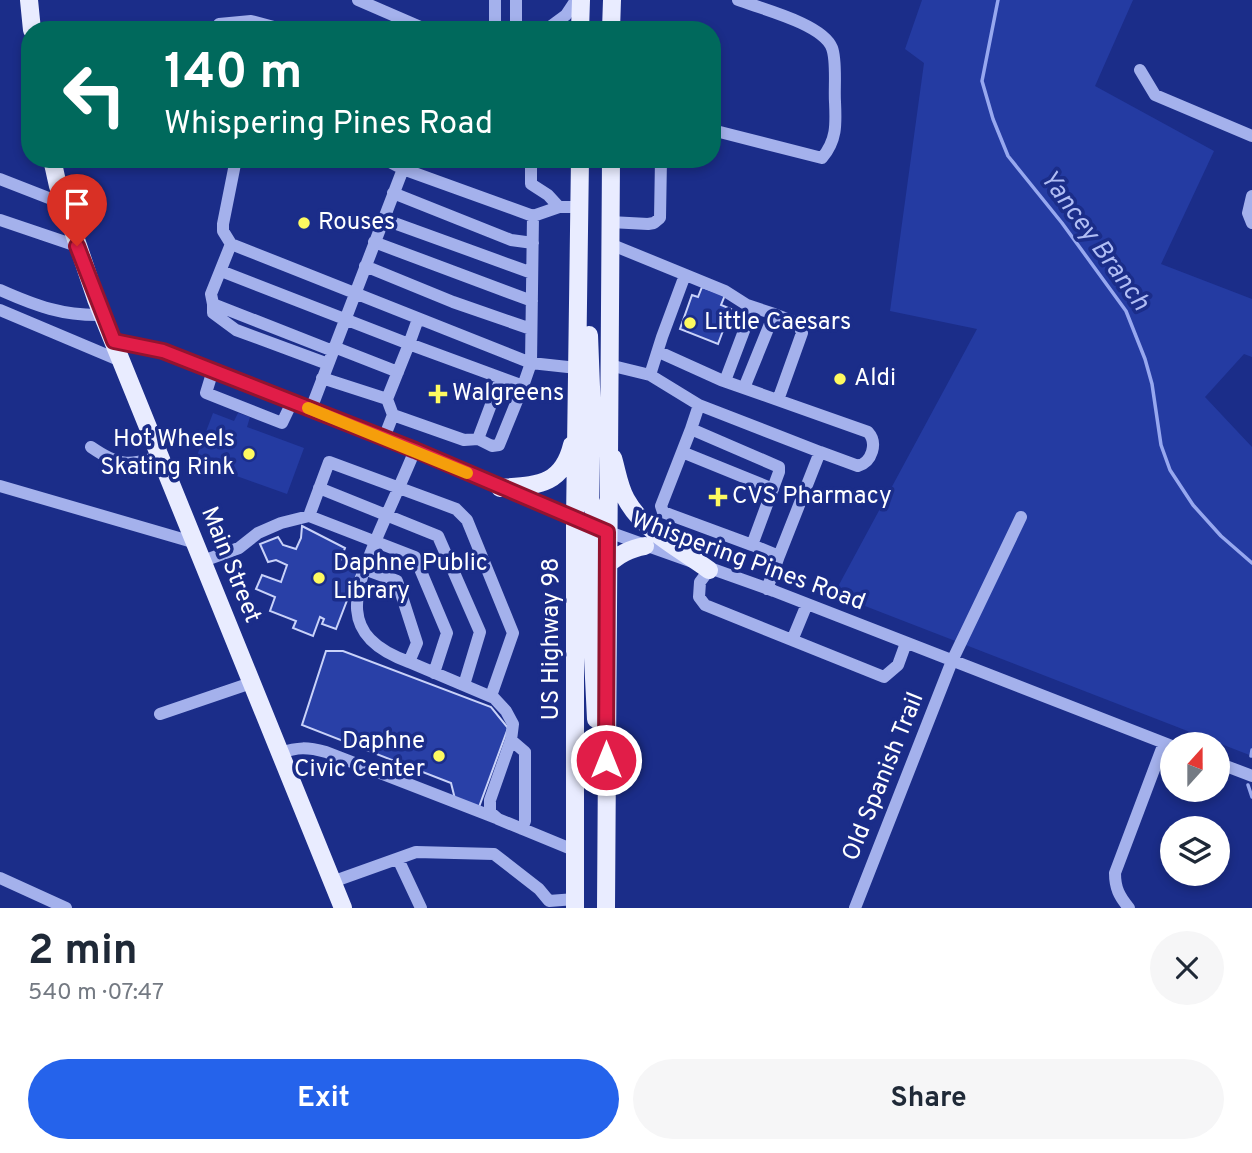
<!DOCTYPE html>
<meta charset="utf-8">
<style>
body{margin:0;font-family:Overpass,sans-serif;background:#f6f6f7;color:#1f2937;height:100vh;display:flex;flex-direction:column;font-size:26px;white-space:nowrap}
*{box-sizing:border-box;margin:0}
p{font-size:23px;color:#747a83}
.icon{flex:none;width:38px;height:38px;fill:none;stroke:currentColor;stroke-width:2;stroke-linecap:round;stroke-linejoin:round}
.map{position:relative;height:908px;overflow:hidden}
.drawer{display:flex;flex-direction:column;background:#fff;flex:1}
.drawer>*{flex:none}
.guide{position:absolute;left:21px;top:21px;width:700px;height:147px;border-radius:28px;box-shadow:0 4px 10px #0003;background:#00695c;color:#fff;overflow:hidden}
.needle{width:46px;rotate:21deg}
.buttons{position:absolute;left:1160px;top:732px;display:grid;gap:14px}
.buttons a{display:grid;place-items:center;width:70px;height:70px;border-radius:50%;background:#fff;box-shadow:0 4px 10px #0003;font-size:35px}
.pin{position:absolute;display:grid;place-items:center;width:60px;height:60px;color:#fff;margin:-72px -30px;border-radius:50% 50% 50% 0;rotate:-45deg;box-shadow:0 0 7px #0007}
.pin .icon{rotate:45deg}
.me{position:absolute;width:77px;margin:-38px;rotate:0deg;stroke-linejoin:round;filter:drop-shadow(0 0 5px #0008)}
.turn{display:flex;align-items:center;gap:24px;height:147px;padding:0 28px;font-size:32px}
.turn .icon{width:91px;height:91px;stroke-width:2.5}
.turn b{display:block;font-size:49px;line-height:60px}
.round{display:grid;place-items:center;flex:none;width:74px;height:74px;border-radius:37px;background:#f6f6f7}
.overview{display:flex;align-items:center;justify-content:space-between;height:119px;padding:0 28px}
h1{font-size:42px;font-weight:700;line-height:52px}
.cta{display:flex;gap:14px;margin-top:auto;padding:14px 28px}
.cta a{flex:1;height:80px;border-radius:42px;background:#2563eb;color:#fff;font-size:28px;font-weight:700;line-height:80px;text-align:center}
.cta a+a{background:#f6f6f7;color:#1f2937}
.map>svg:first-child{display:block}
</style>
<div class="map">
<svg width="1252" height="908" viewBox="0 0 1252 908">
<rect width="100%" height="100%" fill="#1b2d89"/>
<path fill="#243ba2" d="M922 0H1133L1095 86 1214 151 1161 264 1252 299V357L1244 354 1205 397 1252 447V756L834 594 977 329 890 311 924 63 905 49Z
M213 413 234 421 238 413 250 417 247 427 304 448 287 494 195 461Z"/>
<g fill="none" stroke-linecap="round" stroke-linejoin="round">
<path stroke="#97a8ef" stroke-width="3.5" d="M998 0 982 81 993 119 1008 156 1062 223 1126 311 1145 359 1152 384 1161 445 1170 470 1193 505 1221 536 1252 563
M1251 756 1252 750
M1248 785 1252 797"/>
</g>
<path fill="#2940a7" stroke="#c9d2f9" stroke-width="2" d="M702 287 725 295 721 305 731 309 718 344 680 329 692 295 698 297Z
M302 526 345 548 337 569 342 571 345 564 359 569 336 629 322 624 324 619 320 617 313 636 293 628 296 621 270 611 275 597 256 589 262 575 281 582 287 565 276 560 268 562 260 544 278 537 283 545 296 549 301 538Z
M326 651H343L491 707 508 728 479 807 455 799 451 783 302 725Z"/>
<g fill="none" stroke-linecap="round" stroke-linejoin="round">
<path stroke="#a4b1ec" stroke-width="12" d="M358 0 425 29H516
M516 0V29L548 30
M219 24 251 21 285 30
M495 29V0
M547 29 566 15 576 0
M1140 70 1155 95 1252 136
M712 130 822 158C837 140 836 124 835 102 834 88 837 61 832 48 823 24 762 9 738 0
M384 159 403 169
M531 159V184L548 195 559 207
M0 179 64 204
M393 193 511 240 533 243
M1252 196 1248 213 1252 223
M383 219 532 273
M0 220 77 246
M610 222 648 224 654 223 660 218 661 159
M374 242 532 301
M231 244 223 231V224L236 159
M610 244 725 291 747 305 774 314
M365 266 453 302 531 329
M221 271 409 344 418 319
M0 290C36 306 63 316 103 315
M213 304V313L236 330 328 364
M0 310 121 361
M114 341 163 351 415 450 579 521
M334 347 398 372
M333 351 213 304 211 294 231 244 531 363 533 216
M659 352 721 380 868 432C878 443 872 462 858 466L820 452 779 556
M609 365 650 375 699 405 691 429 779 467V472L752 545 779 556 767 589
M213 370 206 393 282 423 292 402
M650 375 662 337 685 275
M322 378 387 399
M725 381 753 307
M744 388 774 314 798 323 802 333 778 400
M699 405 820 452
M311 409 403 169 533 216 559 207H579
M393 415 464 440 478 439 501 378
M691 429 661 506 663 512 752 545
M384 438 393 415 387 399 409 344 523 386 531 363 577 368
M478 439 492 446 499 445 523 386
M91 447C120 467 127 465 160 457
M682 452 773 489
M0 486 196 543
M319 488 438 536 480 632 464 685
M309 516 329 462 456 509 467 520 513 633 491 696
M603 530 774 591 1172 746
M203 561 239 548 258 533 281 523 309 516 415 557 447 633 434 673
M366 563 367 570 397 581 417 643 409 662 494 698 506 711 513 724 511 740 490 800V812L498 819 576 851
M709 570 700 582 699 597 705 605 884 677 898 665 906 643
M793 638 807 604
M409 662C336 636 354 592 378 535 390 507 403 479 415 450
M160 714 251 683
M511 740 525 752V821L522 829
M280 753C298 747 307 747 326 752L496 818
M1218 763 1252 776
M398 859 421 908
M0 878 66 908
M332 882 416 852 494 854 539 889 549 901 575 899
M855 908 952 661 1021 517
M1129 908C1119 896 1115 888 1115 873L1164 743"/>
<path stroke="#e9ecff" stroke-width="18" d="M29 0 32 30
M580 30 581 0
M611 30 612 0
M52 159 58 186 96 299 343 908
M589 335 592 413 590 499 596 519 607 532
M613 458C617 471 619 487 626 499 644 532 681 549 709 570
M500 488C537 485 562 486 572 445
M575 520C586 529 591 536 593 549L592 637 596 719
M607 565C620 554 629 549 645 546
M575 908V520L580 159
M606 908 611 159"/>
</g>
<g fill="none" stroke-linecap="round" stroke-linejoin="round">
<g stroke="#92132f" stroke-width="18">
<path id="route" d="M77 246 114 341 163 351 415 450 607 532 606 760"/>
</g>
<use href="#route" stroke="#e11d48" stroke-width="12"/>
<path stroke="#f59e0b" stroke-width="12" d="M308 408 467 473"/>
</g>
<g fill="#fefa60" stroke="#1b2d89" stroke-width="2.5">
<circle cx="304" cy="223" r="7"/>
<circle cx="690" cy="323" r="7"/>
<circle cx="840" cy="379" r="7"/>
<path d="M434.5 383.5h7v7h7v7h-7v7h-7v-7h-7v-7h7z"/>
<circle cx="249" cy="454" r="7"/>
<path d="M714.5 486.5h7v7h7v7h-7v7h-7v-7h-7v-7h7z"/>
<circle cx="319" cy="578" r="7"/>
<circle cx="439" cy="756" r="7"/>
</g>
<g text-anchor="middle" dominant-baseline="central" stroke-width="7" stroke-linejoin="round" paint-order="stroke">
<g font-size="24" fill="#fff" stroke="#1b2d89" text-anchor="start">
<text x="318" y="223">Rouses</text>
<text x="704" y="323">Little Caesars</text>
<text x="854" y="379">Aldi</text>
<text x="452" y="394">Walgreens</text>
<text x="235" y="440" text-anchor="end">Hot Wheels<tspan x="235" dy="28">Skating Rink</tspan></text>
<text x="732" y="497">CVS Pharmacy</text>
<text x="333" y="564">Daphne Public<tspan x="333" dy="28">Library</tspan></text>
<text x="425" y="742" text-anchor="end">Daphne<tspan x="425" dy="28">Civic Center</tspan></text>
</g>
<g font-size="24" fill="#fff" stroke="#1b2d89">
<text transform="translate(748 562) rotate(20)">Whispering Pines Road</text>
<text transform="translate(230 565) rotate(68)">Main Street</text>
<text transform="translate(552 639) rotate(-90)">US Highway 98</text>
<text transform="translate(884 777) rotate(-68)">Old Spanish Trail</text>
</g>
<g font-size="26" font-style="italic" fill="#b0bdf4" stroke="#1b2d89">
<text transform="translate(1094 241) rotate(54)">Yancey Branch</text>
</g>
</g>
</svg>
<div class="buttons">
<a><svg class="needle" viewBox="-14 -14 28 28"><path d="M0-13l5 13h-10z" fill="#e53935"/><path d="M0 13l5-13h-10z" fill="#747a83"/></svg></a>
<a><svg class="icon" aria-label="layers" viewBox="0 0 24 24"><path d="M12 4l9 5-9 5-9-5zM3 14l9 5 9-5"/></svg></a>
</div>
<div class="pin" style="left:77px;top:246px;background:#d93025"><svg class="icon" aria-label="arrive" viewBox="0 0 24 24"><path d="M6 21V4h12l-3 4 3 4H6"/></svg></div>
<svg class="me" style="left:606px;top:760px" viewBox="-20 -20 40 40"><circle r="17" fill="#e11d48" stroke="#fff" stroke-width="3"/><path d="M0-11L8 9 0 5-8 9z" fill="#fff"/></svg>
<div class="guide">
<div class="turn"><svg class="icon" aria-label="left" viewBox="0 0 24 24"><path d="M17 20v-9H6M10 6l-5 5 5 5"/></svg><div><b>140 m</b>Whispering Pines Road</div></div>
</div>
</div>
<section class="drawer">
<div class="overview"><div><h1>2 min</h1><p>540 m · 07:47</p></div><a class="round"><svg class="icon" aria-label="close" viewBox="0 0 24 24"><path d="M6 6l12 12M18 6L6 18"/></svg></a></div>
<div class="cta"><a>Exit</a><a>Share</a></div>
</section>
